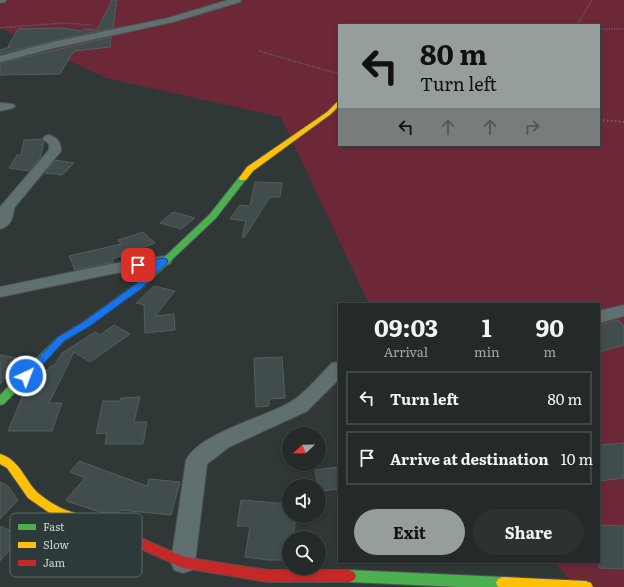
<!DOCTYPE html>
<style>
body{margin:0;font-family:Literata,serif;background:#2c3231;color:#f1f3f6;height:100vh;display:flex;flex-direction:column;font-size:15px;white-space:nowrap}
*{box-sizing:border-box;margin:0}
p{font-size:13px;color:#a3a7a8}
.icon{flex:none;width:22px;height:22px;fill:none;stroke:currentColor;stroke-width:2;stroke-linecap:round;stroke-linejoin:round}
.map{position:relative;flex:1;overflow:hidden}
.drawer{position:absolute;left:338px;top:303px;width:262px;height:260px;display:flex;flex-direction:column;background:#242a29;border-radius:0px;box-shadow:0 2px 6px #0003,0 0 0 1px #414646}
.drawer>*{flex:none}
.guide{position:absolute;left:338px;top:24px;width:262px;height:122px;border-radius:0px;box-shadow:0 2px 6px #0003,0 0 0 1px #414646;background:#959d9d;color:#111;overflow:hidden}
.needle{width:26px;rotate:248deg}
.controls{position:absolute;left:282px;top:427px;display:grid;gap:8px}
.controls a{display:grid;place-items:center;width:44px;height:44px;border-radius:50%;background:#242a29;box-shadow:0 2px 6px #0003,0 0 0 1px #414646;font-size:20px}
.pin{position:absolute;display:grid;place-items:center;width:34px;height:34px;color:#fff;margin:-17px;border-radius:8px;box-shadow:0 2px 6px #0006}
.me{position:absolute;width:44px;margin:-22px;rotate:43deg;stroke-linejoin:round;filter:drop-shadow(0 0 3px #0008)}
.turn{display:flex;align-items:center;gap:14px;height:84px;padding:0 16px;font-size:18px}
.turn .icon{width:52px;height:52px;stroke-width:2.5}
.turn b{display:block;font-size:28px;line-height:34px}
.lanes{display:flex;align-items:center;height:38px;padding:0 16px;background:#0003;justify-content:center;gap:20px;direction:ltr}
.lanes .off{opacity:.35}
.eta{display:flex;justify-content:space-evenly;align-items:center;height:68px;text-align:center}
.eta b{font-size:24px;font-weight:700;line-height:28px}
.action{display:flex;gap:8px;margin-top:auto;padding:8px 16px}
.action a{flex:1;height:46px;border-radius:24px;background:#959d9d;color:#111;font-size:16px;font-weight:700;line-height:46px;text-align:center}
.action a+a{background:#2c3231;color:#f1f3f6}
ul{padding:0;list-style:none}
li{display:flex;align-items:center;gap:12px;height:54px;margin:0 8px 6px;padding:0 8px;border:2px solid #414646;border-radius:0px}
li div{flex:1}
li b{display:block;font-size:15px}
li em{font-style:normal}
.map>svg:first-child{display:block}
</style>
<div class="map">
<svg width="624" height="587" viewBox="0 0 624 587">
<rect width="100%" height="100%" fill="#303837"/>
<path fill="#6d2838" fill-rule="evenodd" d="M0 0H624V587H575L555 562H599V304H369L281 117 106 78 0 28ZM339 25H599V145H339Z"/>
<path fill="#414d4d" stroke="#565d5d" d="M112 0H117L113 28 53 41 0 54V50L10 47 8 46 18 29 63 28 81 31 85 29 97 30Z
M111 37 110 47 74 51 60 74 0 75V63Z
M42 139 44 141 40 158 29 171 9 168 17 155H21L24 140Z
M55 160 74 163 62 175 45 173Z
M255 182 282 183 280 197H270L244 238 242 237 246 221 230 219 240 205 250 206Z
M173 212 195 218 181 229 160 223Z
M143 232 155 243 112 259 113 262 75 270 69 256 121 244 118 240Z
M154 286 175 291 155 316 174 314 175 330 145 333 144 305 136 303Z
M618 320 624 326V345L599 352V325Z
M114 325 130 334 90 362 74 352 49 403H62L52 431H8L23 395 51 366H54L62 353 95 332 100 335Z
M0 355 25 359 0 384Z
M282 357 285 398 269 399V406L256 407 254 358Z
M140 397 134 422H147L143 444H105L107 433 96 434 103 401H120L121 398Z
M624 443V478L599 481V445Z
M79 461 147 486 149 479 180 482 171 515 121 510 116 517 69 502 66 500 85 478 70 472Z
M339 467V489L319 491 315 470Z
M0 482 8 486 18 500 0 519Z
M241 500 289 504V516H296L293 538H289V560H268L245 557 250 526H237Z
M599 525 624 526V569L599 568Z
M0 526 22 536 0 561Z"/>
<g fill="none" stroke-linecap="round" stroke-linejoin="round">
<g stroke="#4d5352" stroke-width="2">
<path id="street" d="M0 0H6L5 2 0 3Z
M228 0H241L240 2 173 22 54 48 0 62V56L53 42 168 18Z
M0 103 13 104 15 106 13 108 0 111Z
M49 135C58 138 61 142 61 151L14 208C13 218 11 226 0 229V207L49 150V144L43 139 45 136Z
M164 256 170 258 172 261 170 264 111 274 0 297V287L111 264Z
M624 305V316L599 323V311Z
M339 362V379L307 411 229 447 207 464 195 562 192 570 183 573 174 570 171 562 186 460C201 432 265 418 292 401 303 395 322 373 332 363Z"/>
</g>
<g stroke="#4d5352" stroke-width="2">
<path id="fast" d="M240 176H246L247 178 216 218 142 288 89 326 64 341 4 404 0 405V395L58 337 83 322 136 284 210 214Z
M349 570 503 577 508 579 510 583 508 587H460L349 582 344 580 342 576 344 572Z"/>
</g>
<g stroke="#4d5352" stroke-width="2">
<path id="slow" d="M339 100V106L331 114 253 171 246 180H240L239 178 247 167 327 112Z
M0 454C18 459 24 477 35 490 40 496 56 506 63 509 78 515 132 527 138 539L136 543 132 544 106 533 54 516 28 498 7 468 0 464Z
M503 577 586 581 591 583 593 587H498L496 583 498 579Z"/>
</g>
<g stroke="#4d5352" stroke-width="2">
<path id="jam" d="M132 534 184 557 268 570H349L354 572 356 576 354 580 349 582H268L183 568 128 543 126 539 128 535Z"/>
</g>
<path stroke="#616e6d" stroke-width="1.5" stroke-dasharray="1 1.5" stroke-linecap="butt" d="M577 25 592 0
M0 28 62 23 91 25
M599 29H624
M259 51 339 74"/>
<path stroke="#616e6d" stroke-width="2" stroke-dasharray="1.5 2.5" stroke-linecap="butt" d="M599 120 624 122"/>
<use href="#street" fill="#607070" fill-rule="evenodd"/>
<use href="#fast" fill="#4caf50" fill-rule="evenodd"/>
<use href="#slow" fill="#ffc107" fill-rule="evenodd"/>
<use href="#jam" fill="#c62828" fill-rule="evenodd"/>
</g>
<path fill="#1a73e8" stroke="#114b97" d="M164 258 167 259 168 261 167 263 142 288 90 326 64 341 30 379H23L21 376 23 374 58 337 83 322 136 284 155 265 134 267 133 265 134 263Z"/>
<rect x="10" y="513" width="132" height="64" rx="6" fill="#2c3b3a" stroke="#5c6968" stroke-width="1"/>
<rect x="18" y="524" width="18" height="6" fill="#4caf50"/>
<rect x="18" y="542" width="18" height="6" fill="#ffc107"/>
<rect x="18" y="560" width="18" height="6" fill="#c62828"/>
<g font-size="11" fill="#cbd4d4">
<text x="43" y="531">Fast</text>
<text x="43" y="549">Slow</text>
<text x="43" y="567">Jam</text>
</g>
</svg>
<div class="controls">
<a><svg class="needle" viewBox="-14 -14 28 28"><path d="M0-13l5 13h-10z" fill="#e53935"/><path d="M0 13l5-13h-10z" fill="#a3a7a8"/></svg></a>
<a><svg class="icon" aria-label="sound" viewBox="0 0 24 24"><path d="M4 9h4l5-4v14l-5-4H4zM17 9q2 3 0 6"/></svg></a>
<a><svg class="icon" aria-label="search" viewBox="0 0 24 24"><circle cx="10" cy="10" r="6"/><path d="M15 15l6 6"/></svg></a>
</div>
<div class="pin" style="left:138px;top:265px;background:#d93025"><svg class="icon" aria-label="arrive" viewBox="0 0 24 24"><path d="M6 21V4h12l-3 4 3 4H6"/></svg></div>
<svg class="me" style="left:26px;top:376px" viewBox="-20 -20 40 40"><circle r="17" fill="#1a73e8" stroke="#fff" stroke-width="3"/><path d="M0-11L8 9 0 5-8 9z" fill="#fff"/></svg>
<div class="guide">
<div class="turn"><svg class="icon" aria-label="left" viewBox="0 0 24 24"><path d="M17 20v-9H6M10 6l-5 5 5 5"/></svg><div><b>80 m</b>Turn left</div></div>
<div class="lanes"><svg class="icon" aria-label="left" viewBox="0 0 24 24"><path d="M17 20v-9H6M10 6l-5 5 5 5"/></svg><svg class="icon off" aria-label="ahead" viewBox="0 0 24 24"><path d="M12 20V5M6 11l6-6 6 6"/></svg><svg class="icon off" aria-label="ahead" viewBox="0 0 24 24"><path d="M12 20V5M6 11l6-6 6 6"/></svg><svg class="icon off" aria-label="right" viewBox="0 0 24 24"><path d="M7 20v-9h11M14 6l5 5-5 5"/></svg></div>
</div>
<section class="drawer">
<div class="eta">
<div><b>09:03</b><p>Arrival</p></div>
<div><b>1</b><p>min</p></div>
<div><b>90</b><p>m</p></div>
</div>
<ul>
<li><svg class="icon" aria-label="left" viewBox="0 0 24 24"><path d="M17 20v-9H6M10 6l-5 5 5 5"/></svg><div><b>Turn left</b></div><em>80 m</em></li>
<li><svg class="icon" aria-label="arrive" viewBox="0 0 24 24"><path d="M6 21V4h12l-3 4 3 4H6"/></svg><div><b>Arrive at destination</b></div><em>10 m</em></li>
</ul>
<div class="action"><a>Exit</a><a>Share</a></div>
</section>
</div>
